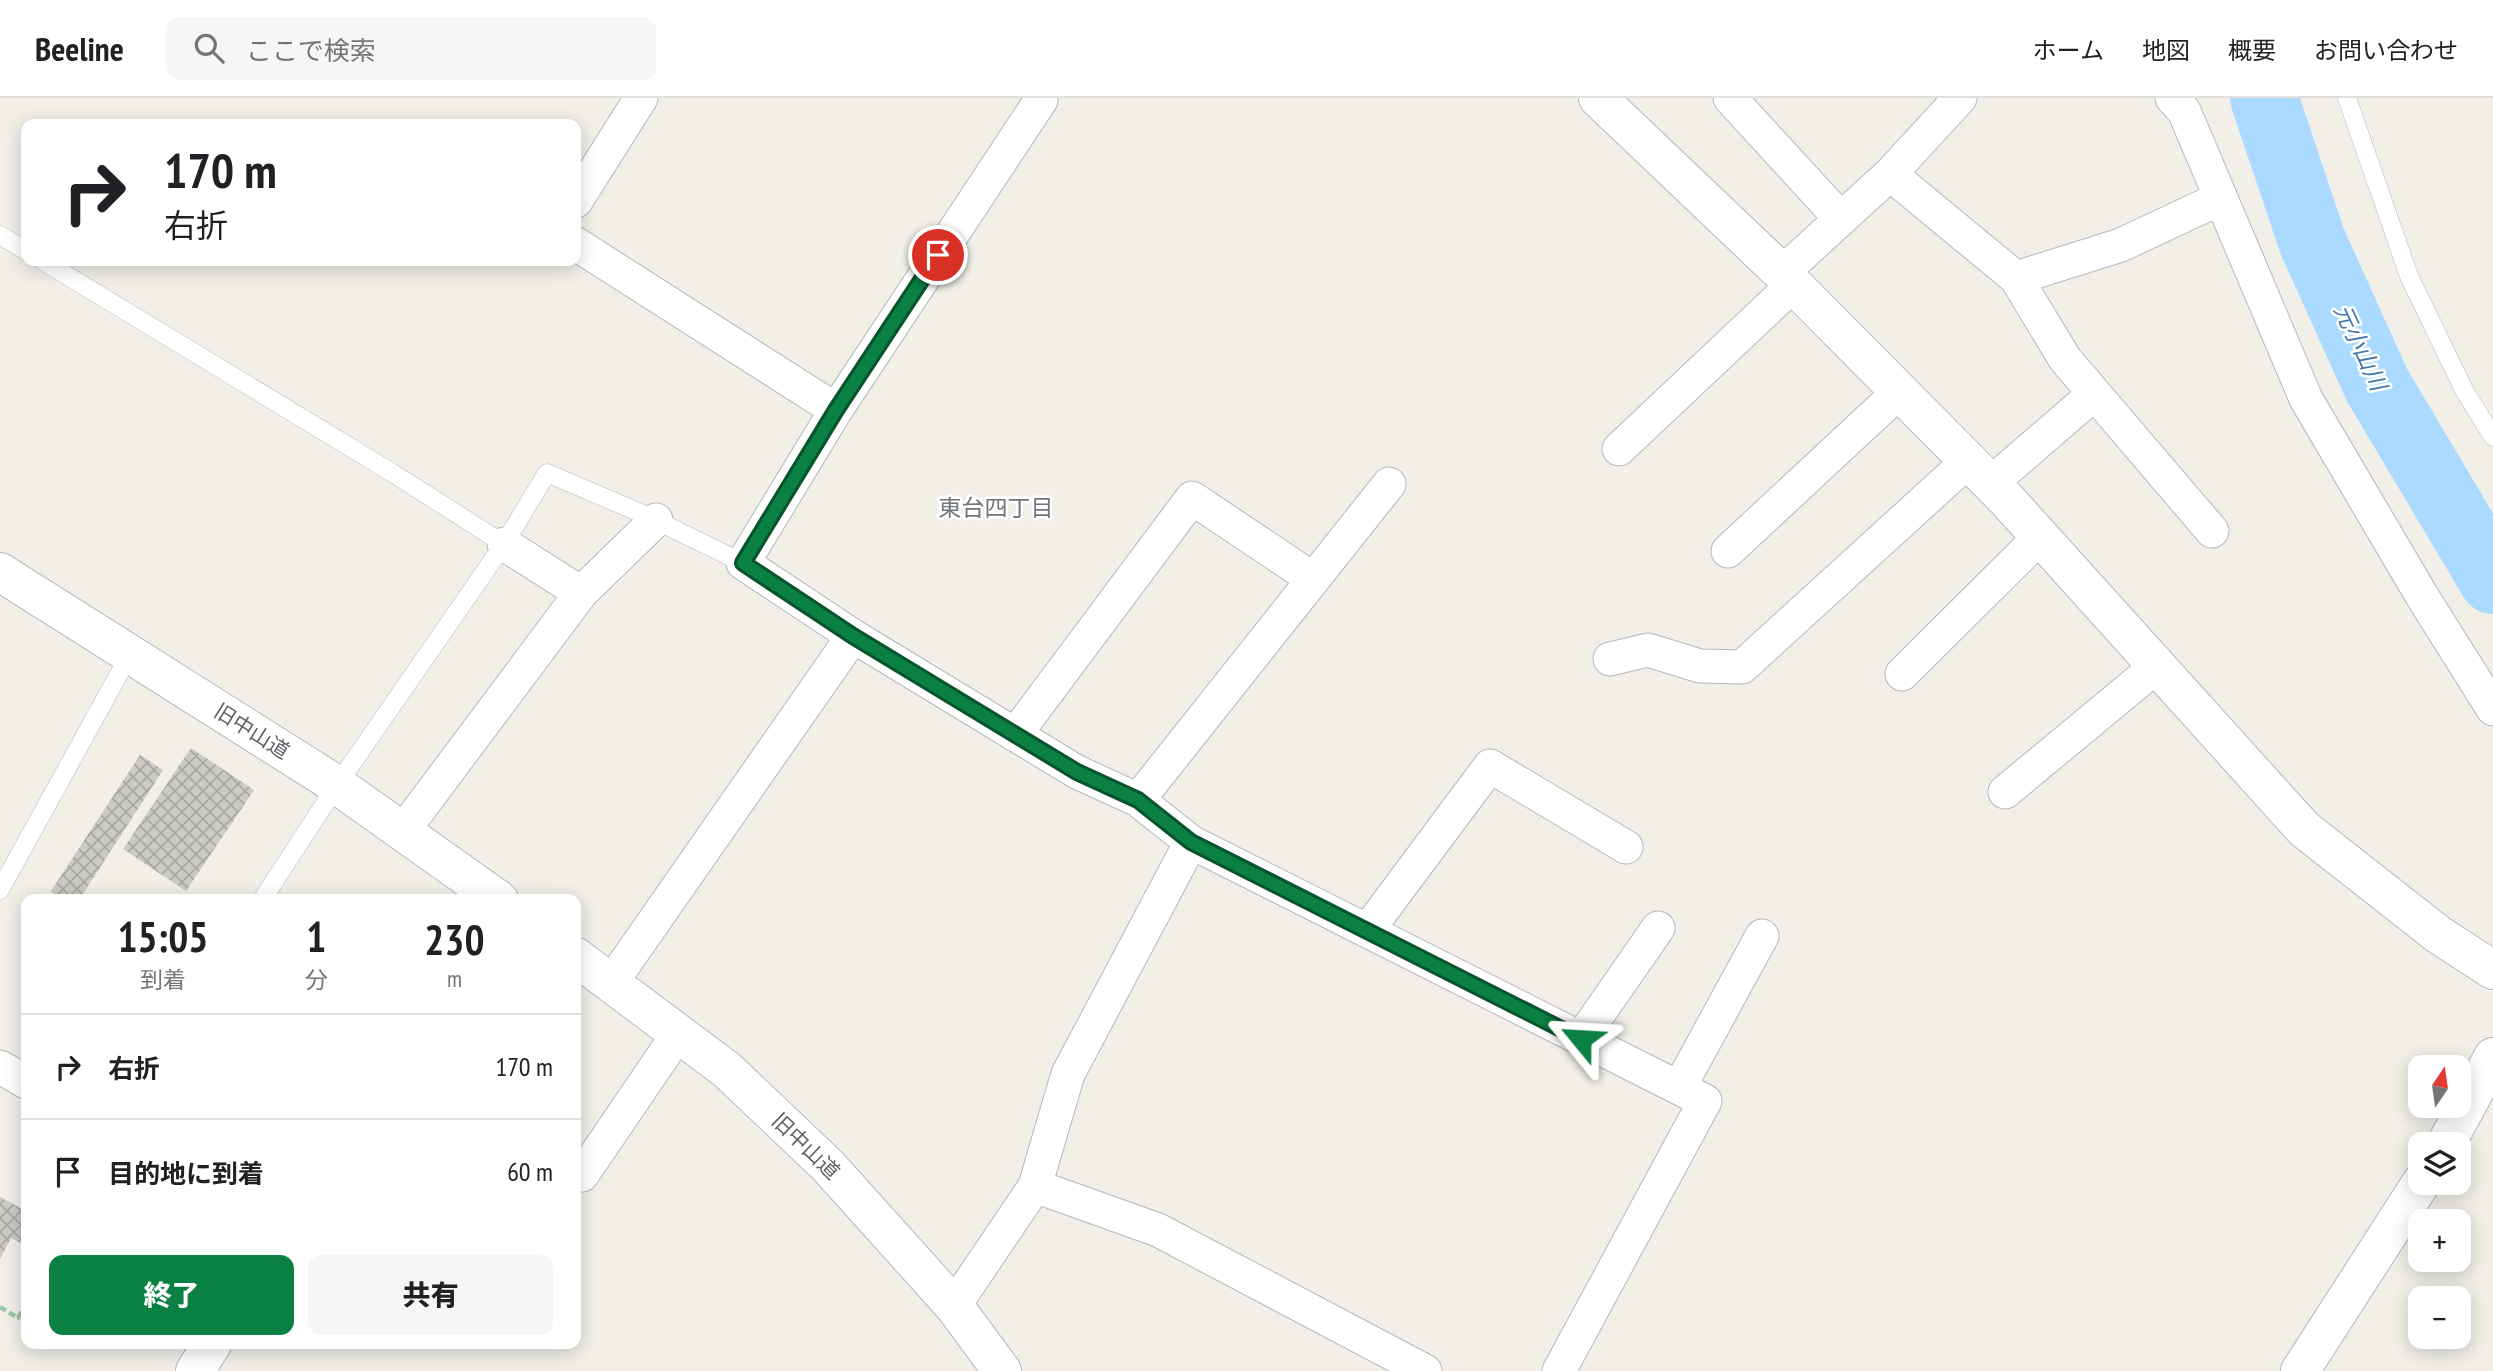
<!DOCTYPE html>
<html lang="ja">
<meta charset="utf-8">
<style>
body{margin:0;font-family:"PT Sans Narrow","Noto Sans JP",sans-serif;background:#f6f6f6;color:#202124;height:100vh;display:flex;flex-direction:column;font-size:26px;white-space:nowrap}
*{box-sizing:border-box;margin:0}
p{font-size:23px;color:#757577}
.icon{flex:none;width:38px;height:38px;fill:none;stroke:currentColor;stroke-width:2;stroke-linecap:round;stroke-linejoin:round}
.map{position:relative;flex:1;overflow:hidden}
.details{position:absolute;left:21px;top:796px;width:560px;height:455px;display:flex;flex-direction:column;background:#fff;border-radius:14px;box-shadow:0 4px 18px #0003}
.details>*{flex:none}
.top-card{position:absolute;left:21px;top:21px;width:560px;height:147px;border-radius:14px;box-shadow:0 4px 18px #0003;background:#fff;color:#202124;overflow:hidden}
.needle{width:46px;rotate:13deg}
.fabs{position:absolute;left:2408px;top:957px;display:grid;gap:14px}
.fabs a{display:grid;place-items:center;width:63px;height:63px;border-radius:14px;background:#fff;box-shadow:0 4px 18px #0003;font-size:35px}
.pin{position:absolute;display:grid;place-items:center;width:60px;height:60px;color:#fff;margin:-30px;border:4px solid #fff;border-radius:50%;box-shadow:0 2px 7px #0007}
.me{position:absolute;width:77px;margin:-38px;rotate:297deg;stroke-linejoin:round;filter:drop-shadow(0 0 5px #0008)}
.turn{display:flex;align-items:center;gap:24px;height:147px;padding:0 28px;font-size:32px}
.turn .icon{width:91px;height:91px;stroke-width:2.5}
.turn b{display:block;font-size:49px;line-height:60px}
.eta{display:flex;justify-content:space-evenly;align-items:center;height:119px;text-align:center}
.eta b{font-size:42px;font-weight:800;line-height:49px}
.primary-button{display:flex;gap:14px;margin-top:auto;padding:14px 28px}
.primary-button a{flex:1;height:80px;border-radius:14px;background:#0b8043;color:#fff;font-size:28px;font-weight:800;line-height:80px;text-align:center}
.primary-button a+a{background:#f6f6f6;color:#202124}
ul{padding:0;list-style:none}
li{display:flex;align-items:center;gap:21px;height:105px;padding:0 28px;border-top:2px solid #e0e0e0}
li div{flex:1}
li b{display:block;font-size:26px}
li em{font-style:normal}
header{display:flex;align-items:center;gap:42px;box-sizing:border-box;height:98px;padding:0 35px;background:#fff;border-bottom:2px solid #e0e0e0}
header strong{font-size:33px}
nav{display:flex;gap:38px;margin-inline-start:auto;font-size:24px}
.search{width:490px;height:63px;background:#f6f6f6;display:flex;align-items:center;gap:18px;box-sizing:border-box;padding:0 24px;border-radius:14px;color:#757577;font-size:26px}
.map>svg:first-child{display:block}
</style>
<header>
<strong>Beeline</strong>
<div class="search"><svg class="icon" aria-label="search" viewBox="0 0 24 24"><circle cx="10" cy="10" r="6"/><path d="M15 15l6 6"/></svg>ここで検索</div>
<nav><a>ホーム</a><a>地図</a><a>概要</a><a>お問い合わせ</a></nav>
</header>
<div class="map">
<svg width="2493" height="1273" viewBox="0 0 2493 1273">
<defs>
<pattern id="building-cross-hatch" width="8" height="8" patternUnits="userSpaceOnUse" patternTransform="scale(1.75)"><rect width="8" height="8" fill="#cccac5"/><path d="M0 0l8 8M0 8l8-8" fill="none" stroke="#a9a8a4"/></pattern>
</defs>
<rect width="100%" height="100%" fill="#f1efe8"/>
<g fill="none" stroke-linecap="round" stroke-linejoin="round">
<path stroke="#aadaff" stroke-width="68" d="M2264 0 2312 143 2377 287 2493 482"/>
</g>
<path fill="url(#building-cross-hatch)" d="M191 650 254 692 186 793 123 751Z
M140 657 163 672 79 802H63L51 793Z
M0 1099 26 1113V1148L11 1140 0 1161Z"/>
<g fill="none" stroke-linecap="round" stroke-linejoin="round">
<g stroke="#b5b8bc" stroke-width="19">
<path id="service" d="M2347 0 2409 178 2464 292 2493 339
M0 137 26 153
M43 163 391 374 504 446 337 687 262 802
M504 446 547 375 643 416 743 465
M0 792 130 556"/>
</g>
<g stroke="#b5b8bc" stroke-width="35">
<path id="minor" d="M1730 0 1841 121
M2172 0 2184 13 2306 301 2422 498 2493 611
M1041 2 836 312 743 465 853 538 1077 674 1138 702 1191 744 1705 1003 1559 1273
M1890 76 2016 180 2121 147 2221 100
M576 103 641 0
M576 146 836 312
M1782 175 1890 76 1960 0
M2016 180 2065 261 2212 433
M1619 351 1794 186
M1990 386 2094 296
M504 446 581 495
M1728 453 1900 293
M1610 561 1648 552 1700 568 1742 569 1968 363
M1902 576 2040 439
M1015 637 1192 400 1313 481
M2005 694 2157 568
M1138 702 1389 386
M403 733 581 495 656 422
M1367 833 1490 668 1626 749
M611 885 853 538
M1581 941 1658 830
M0 969 26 984
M1679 990 1762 838
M582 1077 678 936
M1035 1088 1068 976 1191 744
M954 1208 1035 1088 1158 1132 1425 1273"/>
</g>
<g stroke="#b5b8bc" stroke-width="40">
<path id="tertiary" d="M1598 0 1782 175 2007 402 2304 731 2439 837 2493 872
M2446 1046 2493 959
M195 1273 212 1246
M2300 1273 2421 1085"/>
</g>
<g stroke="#b6babf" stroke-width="40">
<path id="secondary" d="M0 474 337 687 499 802
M576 859 727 972 828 1068 954 1208 1002 1273"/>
</g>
<path stroke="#9cc7a9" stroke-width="4.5" stroke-dasharray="7 3.5" stroke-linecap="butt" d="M0 1209 18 1220 26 1205"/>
<use href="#service" stroke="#fff" stroke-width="18"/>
<use href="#minor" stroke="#fff" stroke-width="33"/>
<use href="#tertiary" stroke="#fff" stroke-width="38"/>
<use href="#secondary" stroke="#fff" stroke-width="38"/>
</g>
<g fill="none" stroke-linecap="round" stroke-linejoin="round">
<g stroke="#07532c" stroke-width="18">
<path id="route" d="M938 157 836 312 743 465 853 538 1077 674 1138 702 1191 744 1581 941"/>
</g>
<use href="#route" stroke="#0b8043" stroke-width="12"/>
</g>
<g text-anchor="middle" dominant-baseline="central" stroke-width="5" stroke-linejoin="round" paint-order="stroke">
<g font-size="21" fill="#5f6368" stroke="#fff">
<text transform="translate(252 633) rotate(32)">旧中山道</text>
<text transform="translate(806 1048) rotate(44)">旧中山道</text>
</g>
<g font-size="23" font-style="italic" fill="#4174aa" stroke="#fff">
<text transform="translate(2361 249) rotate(65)">元小山川</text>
</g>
<g font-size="23" fill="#70757a" stroke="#fff">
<text x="996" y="409">東台四丁目</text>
</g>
</g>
</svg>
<div class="fabs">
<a><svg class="needle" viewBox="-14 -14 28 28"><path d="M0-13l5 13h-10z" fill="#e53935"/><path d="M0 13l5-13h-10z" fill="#757577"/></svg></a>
<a><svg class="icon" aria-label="layers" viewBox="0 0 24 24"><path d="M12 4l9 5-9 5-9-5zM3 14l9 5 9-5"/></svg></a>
<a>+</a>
<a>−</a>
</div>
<div class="pin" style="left:938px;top:157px;background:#d93025"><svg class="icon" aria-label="arrive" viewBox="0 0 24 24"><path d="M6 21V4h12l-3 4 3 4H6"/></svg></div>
<svg class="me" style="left:1581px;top:941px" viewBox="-20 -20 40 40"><path d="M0-17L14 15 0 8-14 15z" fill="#0b8043" stroke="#fff" stroke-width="4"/></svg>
<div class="top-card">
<div class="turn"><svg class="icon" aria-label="right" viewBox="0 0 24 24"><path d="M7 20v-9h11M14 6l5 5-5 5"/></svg><div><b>170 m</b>右折</div></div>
</div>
<section class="details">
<div class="eta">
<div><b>15:05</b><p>到着</p></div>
<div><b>1</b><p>分</p></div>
<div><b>230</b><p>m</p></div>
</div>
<ul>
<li><svg class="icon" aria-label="right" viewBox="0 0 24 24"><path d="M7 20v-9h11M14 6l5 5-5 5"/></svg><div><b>右折</b></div><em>170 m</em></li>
<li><svg class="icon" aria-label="arrive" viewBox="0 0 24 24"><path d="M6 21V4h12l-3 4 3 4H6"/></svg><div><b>目的地に到着</b></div><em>60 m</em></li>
</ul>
<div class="primary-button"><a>終了</a><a>共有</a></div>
</section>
</div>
